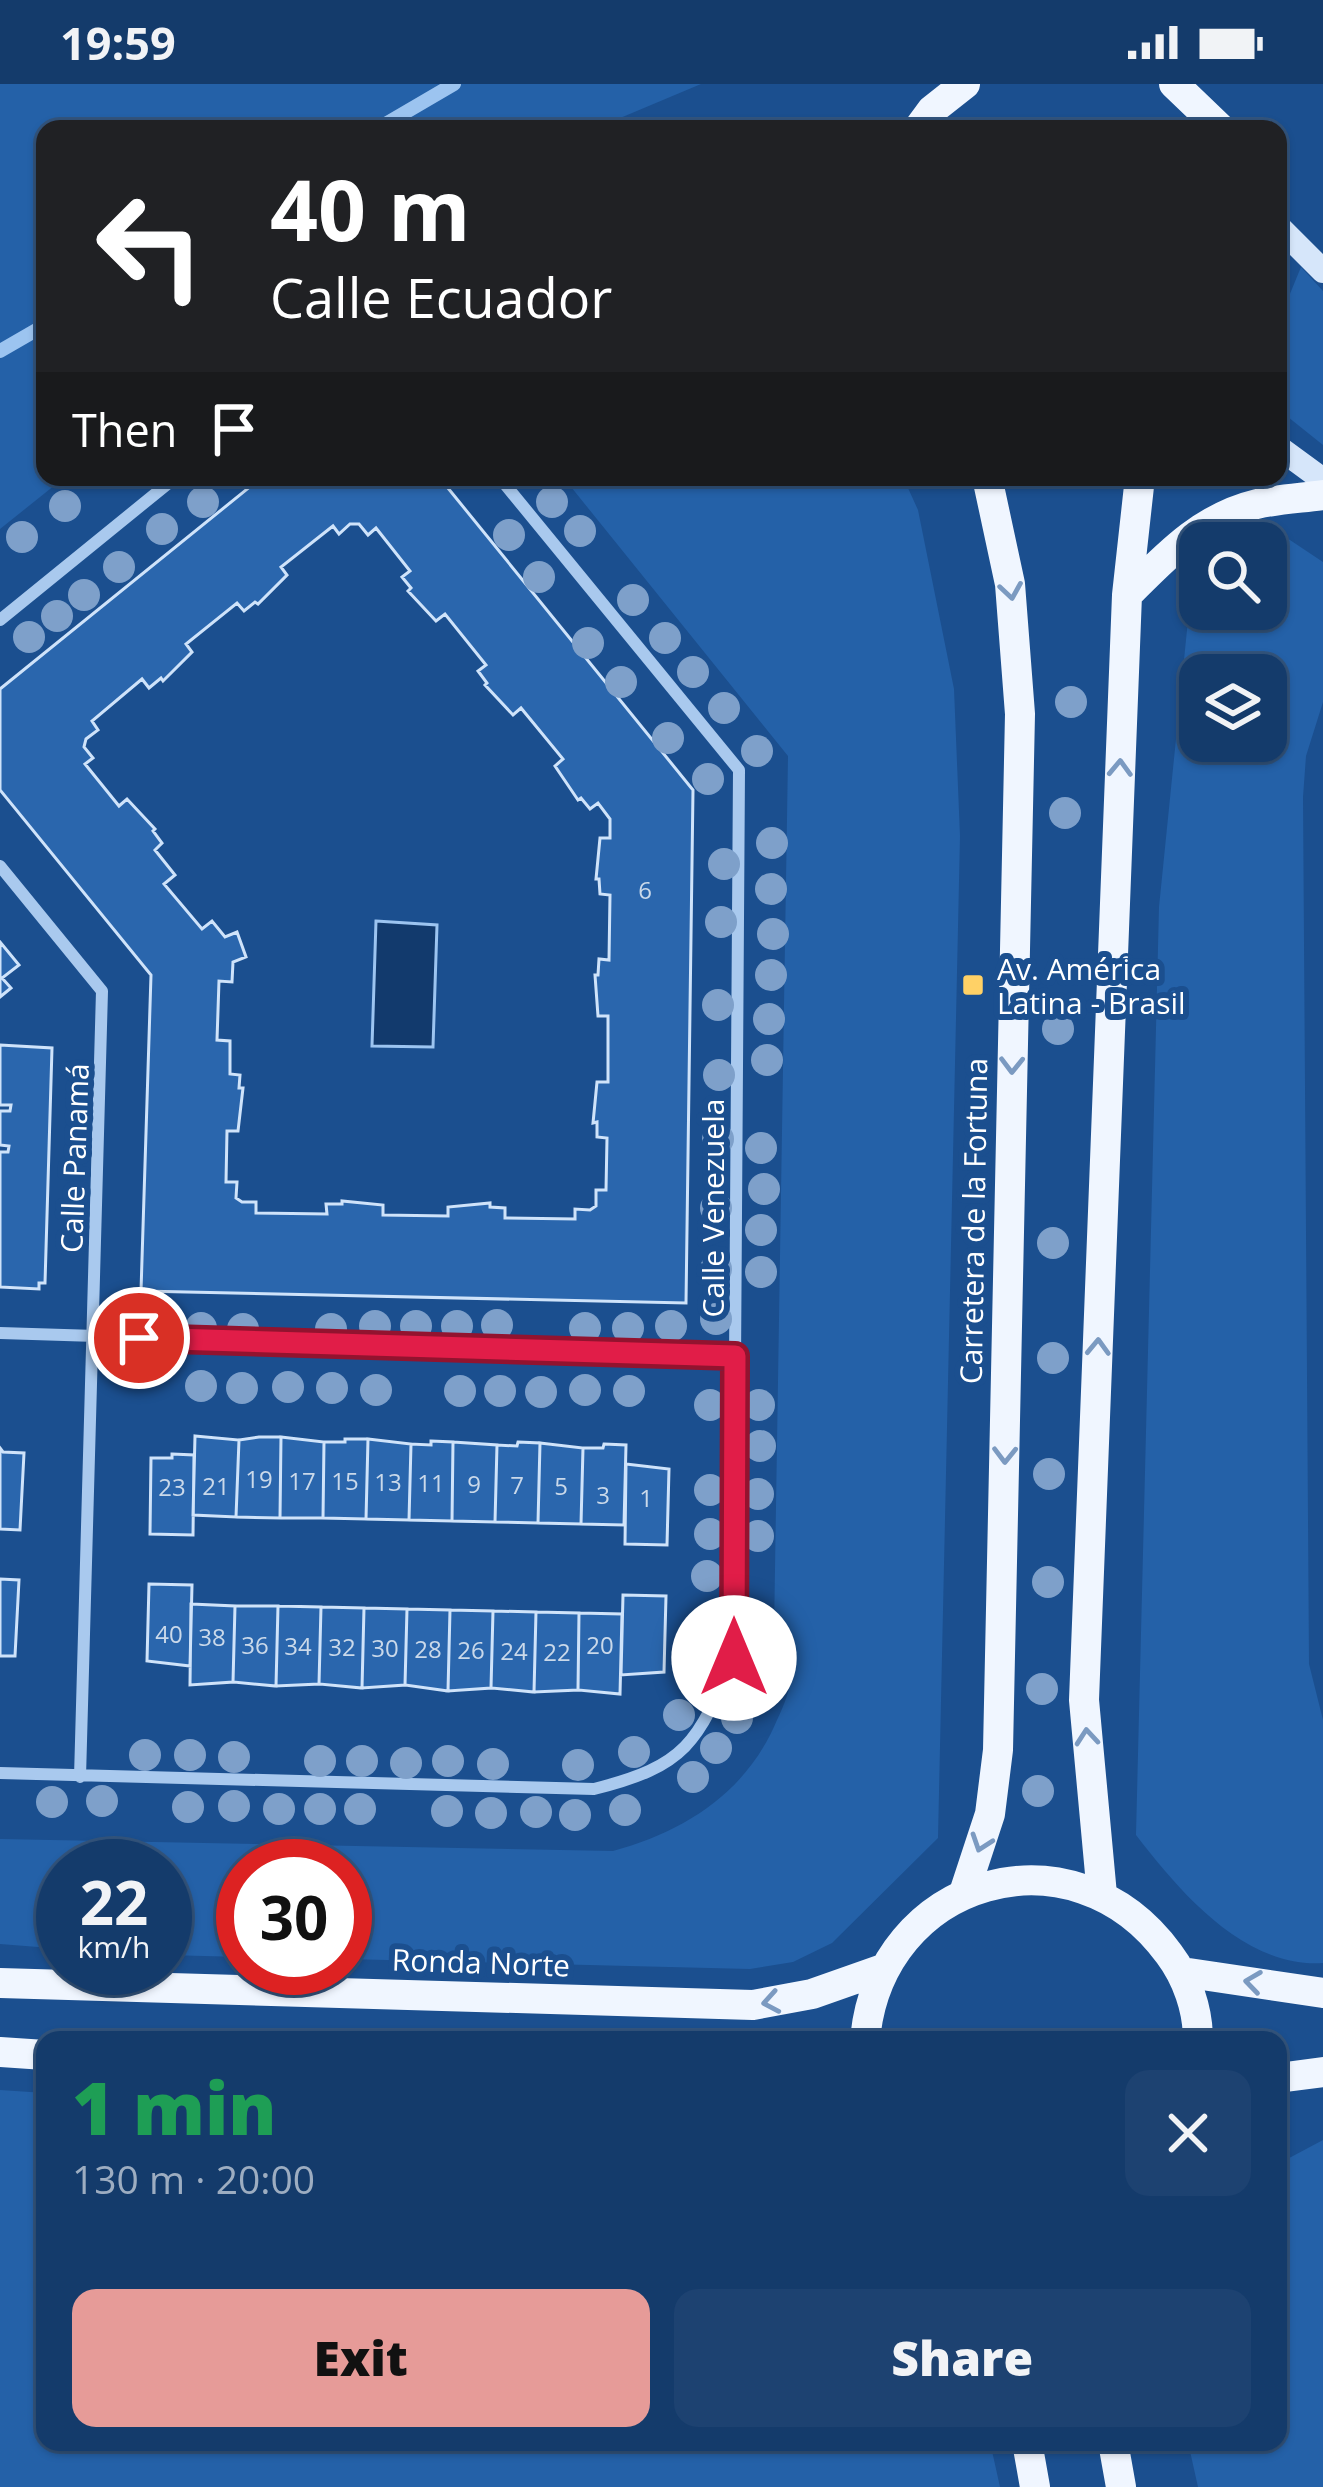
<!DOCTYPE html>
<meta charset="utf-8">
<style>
body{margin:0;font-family:"Open Sans",sans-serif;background:#1d4271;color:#f1f3f6;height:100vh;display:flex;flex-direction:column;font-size:45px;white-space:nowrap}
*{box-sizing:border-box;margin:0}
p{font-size:39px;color:#9dadc1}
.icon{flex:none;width:66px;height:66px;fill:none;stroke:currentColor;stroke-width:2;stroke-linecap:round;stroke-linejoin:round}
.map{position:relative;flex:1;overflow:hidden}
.panel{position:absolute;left:36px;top:1947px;width:1251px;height:420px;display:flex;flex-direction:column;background:#143b6b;border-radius:24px;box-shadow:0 3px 9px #0004,0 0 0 3px #33557e}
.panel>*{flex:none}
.banner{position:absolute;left:36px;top:36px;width:1251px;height:366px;border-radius:24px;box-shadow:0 3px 9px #0004,0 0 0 3px #33557e;background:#202124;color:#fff;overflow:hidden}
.controls{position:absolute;left:1179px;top:438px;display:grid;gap:24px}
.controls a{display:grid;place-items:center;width:108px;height:108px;border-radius:24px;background:#143b6b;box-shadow:0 3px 9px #0004,0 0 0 3px #33557e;font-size:60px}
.speed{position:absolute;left:36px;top:1755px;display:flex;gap:24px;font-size:60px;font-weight:700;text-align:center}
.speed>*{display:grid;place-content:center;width:156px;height:156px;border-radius:50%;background:#143b6b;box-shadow:0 3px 9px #0004,0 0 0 3px #33557e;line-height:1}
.speed small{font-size:30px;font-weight:400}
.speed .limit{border:18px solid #d22;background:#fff;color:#111}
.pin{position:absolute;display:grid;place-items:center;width:102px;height:102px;color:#fff;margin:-51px;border:6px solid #fff;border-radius:50%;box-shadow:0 3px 12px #0007}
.me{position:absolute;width:132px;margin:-66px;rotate:0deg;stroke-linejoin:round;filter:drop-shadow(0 0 9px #0008)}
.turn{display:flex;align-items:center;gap:42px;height:252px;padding:0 36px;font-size:54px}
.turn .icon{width:156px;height:156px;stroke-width:2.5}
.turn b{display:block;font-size:84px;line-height:102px}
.then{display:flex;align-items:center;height:114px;padding:0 36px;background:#0003;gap:24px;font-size:45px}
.round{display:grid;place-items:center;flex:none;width:126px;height:126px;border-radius:24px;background:#1d4271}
.overview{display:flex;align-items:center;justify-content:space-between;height:204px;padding:0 36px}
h1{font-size:72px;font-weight:800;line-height:90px;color:#1e9e55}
.primary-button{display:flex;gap:24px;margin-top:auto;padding:24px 36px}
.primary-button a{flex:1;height:138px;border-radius:24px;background:#e69b98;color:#111;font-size:48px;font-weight:800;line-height:138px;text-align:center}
.primary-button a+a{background:#1d4271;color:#f1f3f6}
.status{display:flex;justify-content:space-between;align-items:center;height:84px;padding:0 60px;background:#143b6b;direction:ltr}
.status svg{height:33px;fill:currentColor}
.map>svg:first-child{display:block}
</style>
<div class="status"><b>19:59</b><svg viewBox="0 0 49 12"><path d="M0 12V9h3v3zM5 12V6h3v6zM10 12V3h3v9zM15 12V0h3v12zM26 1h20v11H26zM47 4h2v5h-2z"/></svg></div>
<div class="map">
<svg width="1323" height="2403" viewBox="0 0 1323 2403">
<rect width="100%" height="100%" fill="#1b4f8f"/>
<path fill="#2461a8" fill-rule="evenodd" d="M0 0H701L594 45H45V393H65L0 445Z
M1301 183 1323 207V361L1278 325V239Z
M563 393H903L918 426 954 605 960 752 938 1754 832 1859 793 1878 750 1885 345 1875V1782H243V1873L165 1871V1782H63V1865L0 1860V1755L613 1767C686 1747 747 1708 777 1636 784 1621 794 1598 791 1581 789 1570 779 1556 774 1547L788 672Z
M1254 432 1323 478V618L1306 672 1303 713 1309 1580 1323 1636V1879C1244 1884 1180 1808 1136 1751L1159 823 1196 457ZM1200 459H1266V525H1200ZM1200 591H1266V657H1200Z
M0 2006 45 2009V2358H990L1000 2403H0Z
M1323 2056V2403H1198L1188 2358H1278V2080Z"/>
<path fill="#123a6d" stroke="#9cc4f0" stroke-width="3" d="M376 837 437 841 433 963 372 962Z"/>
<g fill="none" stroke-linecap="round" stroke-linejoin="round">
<path stroke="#9cc4f0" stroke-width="14" d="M377 45 454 0
M0 267 45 241"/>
</g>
<path fill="#2a66ad" stroke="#cfe3fa" stroke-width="3" fill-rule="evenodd" d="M262 393H439L693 706 686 1219 141 1207 151 891 0 706V605ZM350 440H359L368 451 376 444 410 487 402 493 411 504 408 507 436 537 445 530 486 581 478 587 487 599 485 601 513 631 521 624 563 675 555 682 578 716 581 714 590 725 598 719 610 735V754H600L596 795H599L600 810 610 811 609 876 599 875 598 891H595L598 932H608V998H597L593 1039 597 1038V1053L607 1054 606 1106H596V1122L590 1126 575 1125V1135L505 1134V1124L490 1123V1119L448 1123V1132L383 1131V1121L342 1117V1120H326L327 1130 256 1129V1118H242L236 1114 237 1098H226L227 1047H238L243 1004H239L240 991 230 990V957L217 956 219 897 232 898 233 878 246 873 237 848 225 853 212 837 202 845 164 800 175 791 155 766 162 759 153 747 155 745 127 715 119 722 85 680 93 674 84 663 86 655 98 646 92 637 142 595 149 604 161 594 163 597 192 568 186 560 237 519 244 527 255 518 258 520 287 491 281 483 333 442 339 450Z
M0 858 19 881 2 894 11 904 0 913Z
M0 961 52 964 45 1199H39V1205L0 1203V1068H8L9 1062 0 1061V1027H10L11 1021H0Z
M195 1352 239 1356 236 1433 193 1431Z
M259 1353H281L280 1434 236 1433 239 1356Z
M281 1353 324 1358 323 1434H280Z
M345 1355H368L366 1435 323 1434 324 1358H345Z
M368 1355 411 1360 409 1436 366 1435Z
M431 1357 453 1358 452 1437 409 1436 411 1360 431 1361Z
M453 1358 497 1361 495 1438 452 1437Z
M518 1358 540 1359 538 1439 495 1438 497 1361 517 1362Z
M540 1359 583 1364 581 1440 538 1439Z
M604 1360 626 1361 624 1441 581 1440 583 1364H603Z
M0 1364 3 1368 24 1369 20 1446 0 1445Z
M172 1370 194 1371 193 1451 150 1450 151 1374H172Z
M626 1380 669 1385 667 1461 625 1460Z
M0 1495 19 1496 15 1572H0Z
M149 1500 192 1501 190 1582 147 1577Z
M623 1511 666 1512 664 1588 621 1591Z
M191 1520 235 1522 233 1598 190 1601Z
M235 1522H278L276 1602 233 1598Z
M278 1522 321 1523 319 1600 276 1602Z
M321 1523 364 1524 362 1604 319 1600Z
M364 1524 407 1525 405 1601 362 1604Z
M407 1525 450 1526 448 1607 405 1601Z
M450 1526 493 1527 491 1604 448 1607Z
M493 1527 536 1528 534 1608 491 1604Z
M536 1528 579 1529 578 1606 534 1608Z
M579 1529 622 1530 620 1610 578 1606Z"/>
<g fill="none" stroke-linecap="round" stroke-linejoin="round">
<path stroke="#a9c9ee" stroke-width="12" d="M0 536 176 393
M0 782 102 907 80 1693
M0 1249 735 1272
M0 1689 594 1705C686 1682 698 1659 733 1574L739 686 499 393"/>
<path stroke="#d6e6fa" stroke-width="24" d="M1278 142 1323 187
M1278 363 1323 396"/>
<path stroke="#f0f6ff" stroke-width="30" d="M1174 0 1221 45
M918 45 932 26 965 0
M1127 511C1166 472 1202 433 1257 420 1278 415 1301 414 1323 411
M964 1809 990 1730 998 1666 1020 630 1010 500 987 393
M1102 1811 1084 1616 1127 511 1140 393
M1182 1888 1323 1909
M0 1899 753 1921 812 1910 883 1885
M865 1956C879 1794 1073 1738 1169 1870 1187 1894 1198 1925 1198 1956
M0 1968 45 1971
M1278 1994 1323 1988
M1027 2358 1035 2403
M1113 2358 1121 2403"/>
</g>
<g fill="#7ea0ca">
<circle cx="203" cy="418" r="16"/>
<circle cx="552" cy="418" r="16"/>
<circle cx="65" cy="422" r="16"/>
<circle cx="162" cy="445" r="16"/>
<circle cx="580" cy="447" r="16"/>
<circle cx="509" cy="451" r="16"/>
<circle cx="22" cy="453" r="16"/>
<circle cx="119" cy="483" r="16"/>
<circle cx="539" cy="493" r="16"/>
<circle cx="84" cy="511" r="16"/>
<circle cx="633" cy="516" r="16"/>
<circle cx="57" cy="532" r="16"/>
<circle cx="29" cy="553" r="16"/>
<circle cx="665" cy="554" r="16"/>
<circle cx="588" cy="559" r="16"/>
<circle cx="693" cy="588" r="16"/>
<circle cx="621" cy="598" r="16"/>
<circle cx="1071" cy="618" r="16"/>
<circle cx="724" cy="624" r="16"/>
<circle cx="668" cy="654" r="16"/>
<circle cx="757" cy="667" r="16"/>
<circle cx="708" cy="695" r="16"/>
<circle cx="1065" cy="729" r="16"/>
<circle cx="772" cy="759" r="16"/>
<circle cx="724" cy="780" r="16"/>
<circle cx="771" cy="805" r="16"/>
<circle cx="721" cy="838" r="16"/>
<circle cx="773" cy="850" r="16"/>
<circle cx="771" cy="891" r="16"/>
<circle cx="718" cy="921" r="16"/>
<circle cx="769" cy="935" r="16"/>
<circle cx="1058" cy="945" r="16"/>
<circle cx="767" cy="976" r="16"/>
<circle cx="719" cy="991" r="16"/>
<circle cx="718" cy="1055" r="16"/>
<circle cx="761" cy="1064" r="16"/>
<circle cx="764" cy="1105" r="16"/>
<circle cx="716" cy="1124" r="16"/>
<circle cx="761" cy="1146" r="16"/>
<circle cx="1053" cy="1159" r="16"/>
<circle cx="716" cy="1185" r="16"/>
<circle cx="761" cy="1188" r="16"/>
<circle cx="716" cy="1235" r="16"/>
<circle cx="497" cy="1241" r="16"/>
<circle cx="158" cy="1242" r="16"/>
<circle cx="375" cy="1242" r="16"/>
<circle cx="416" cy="1242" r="16"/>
<circle cx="457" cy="1242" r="16"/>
<circle cx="671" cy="1242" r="16"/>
<circle cx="201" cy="1244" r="16"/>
<circle cx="585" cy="1244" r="16"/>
<circle cx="628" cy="1244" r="16"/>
<circle cx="243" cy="1245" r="16"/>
<circle cx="331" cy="1245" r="16"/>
<circle cx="1053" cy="1274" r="16"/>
<circle cx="201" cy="1302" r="16"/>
<circle cx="288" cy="1303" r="16"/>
<circle cx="242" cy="1304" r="16"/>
<circle cx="332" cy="1304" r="16"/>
<circle cx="376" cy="1306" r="16"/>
<circle cx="585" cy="1306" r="16"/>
<circle cx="460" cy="1307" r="16"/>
<circle cx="500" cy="1307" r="16"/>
<circle cx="629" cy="1307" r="16"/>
<circle cx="541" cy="1308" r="16"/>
<circle cx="710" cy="1321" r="16"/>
<circle cx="759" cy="1321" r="16"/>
<circle cx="760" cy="1362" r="16"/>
<circle cx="1049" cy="1390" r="16"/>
<circle cx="710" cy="1406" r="16"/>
<circle cx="758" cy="1410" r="16"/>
<circle cx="710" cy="1450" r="16"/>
<circle cx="758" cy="1452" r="16"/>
<circle cx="707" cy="1492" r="16"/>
<circle cx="1048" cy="1498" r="16"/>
<circle cx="759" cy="1535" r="16"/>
<circle cx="708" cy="1539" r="16"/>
<circle cx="756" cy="1570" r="16"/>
<circle cx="1042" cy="1605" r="16"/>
<circle cx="679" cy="1631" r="16"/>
<circle cx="737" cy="1634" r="16"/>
<circle cx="716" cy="1664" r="16"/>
<circle cx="634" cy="1668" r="16"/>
<circle cx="145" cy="1671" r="16"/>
<circle cx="190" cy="1671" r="16"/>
<circle cx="234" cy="1673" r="16"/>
<circle cx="320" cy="1677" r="16"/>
<circle cx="362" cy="1677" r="16"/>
<circle cx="448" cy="1677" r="16"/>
<circle cx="406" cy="1679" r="16"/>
<circle cx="493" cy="1680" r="16"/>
<circle cx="578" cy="1681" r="16"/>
<circle cx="693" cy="1693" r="16"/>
<circle cx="1038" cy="1707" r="16"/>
<circle cx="102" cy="1717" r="16"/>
<circle cx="52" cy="1718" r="16"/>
<circle cx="234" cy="1722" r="16"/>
<circle cx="188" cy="1723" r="16"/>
<circle cx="279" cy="1725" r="16"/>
<circle cx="320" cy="1725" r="16"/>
<circle cx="360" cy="1725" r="16"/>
<circle cx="625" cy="1726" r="16"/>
<circle cx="447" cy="1727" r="16"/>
<circle cx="536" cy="1728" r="16"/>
<circle cx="491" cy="1729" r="16"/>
<circle cx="575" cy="1731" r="16"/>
</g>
<defs><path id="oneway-chevron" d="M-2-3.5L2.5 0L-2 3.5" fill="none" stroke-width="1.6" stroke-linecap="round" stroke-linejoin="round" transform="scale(3)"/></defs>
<g stroke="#7b9ac1">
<use href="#oneway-chevron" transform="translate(1011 507) rotate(81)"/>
<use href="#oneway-chevron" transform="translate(1120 684) rotate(-88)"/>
<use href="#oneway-chevron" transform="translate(1012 981) rotate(91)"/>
<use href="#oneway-chevron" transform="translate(1098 1263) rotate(-88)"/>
<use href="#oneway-chevron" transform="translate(1005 1371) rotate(91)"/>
<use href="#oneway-chevron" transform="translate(1087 1653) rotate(-95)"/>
<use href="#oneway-chevron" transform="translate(981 1759) rotate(109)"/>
<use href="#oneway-chevron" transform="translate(1253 1898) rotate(-172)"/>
<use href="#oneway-chevron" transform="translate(771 1918) rotate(170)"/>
</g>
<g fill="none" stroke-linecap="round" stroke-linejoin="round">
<g stroke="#92132f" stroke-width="30">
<path id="route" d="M139 1254 735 1272 734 1574"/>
</g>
<use href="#route" stroke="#e11d48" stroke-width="21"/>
</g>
<rect fill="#ffd166" stroke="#1b4f8f" stroke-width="4.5" x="961" y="889" width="24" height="24" rx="6"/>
<g text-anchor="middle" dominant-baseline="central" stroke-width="12" stroke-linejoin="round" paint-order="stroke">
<g font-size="24" fill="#cad9ea">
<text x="645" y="805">6</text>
<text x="259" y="1394">19</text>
<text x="302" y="1396">17</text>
<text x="345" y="1396">15</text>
<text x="388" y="1397">13</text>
<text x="431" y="1398">11</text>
<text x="474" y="1399">9</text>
<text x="517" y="1400">7</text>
<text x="216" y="1401">21</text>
<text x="561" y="1401">5</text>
<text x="172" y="1402">23</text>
<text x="603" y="1410">3</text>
<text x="646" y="1413">1</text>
<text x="169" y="1549">40</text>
<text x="212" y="1552">38</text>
<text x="255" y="1560">36</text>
<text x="600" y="1560">20</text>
<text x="298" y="1561">34</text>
<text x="342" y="1562">32</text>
<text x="385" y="1563">30</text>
<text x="428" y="1564">28</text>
<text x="471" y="1565">26</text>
<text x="514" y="1566">24</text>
<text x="557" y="1567">22</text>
</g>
<g font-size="30" fill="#fff" stroke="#1b4f8f" text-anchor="start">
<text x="997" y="884">Av. América<tspan x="997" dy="34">Latina - Brasil</tspan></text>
</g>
<g font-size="30" fill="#fff" stroke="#1b4f8f">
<text transform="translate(74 1074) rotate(-88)">Calle Panamá</text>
<text transform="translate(712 1124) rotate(-90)">Calle Venezuela</text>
<text transform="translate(973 1137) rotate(-89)">Carretera de la Fortuna</text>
<text transform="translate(481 1878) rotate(2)">Ronda Norte</text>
</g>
</g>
</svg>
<div class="controls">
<a><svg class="icon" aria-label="search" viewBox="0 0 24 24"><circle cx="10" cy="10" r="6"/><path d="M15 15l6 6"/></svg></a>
<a><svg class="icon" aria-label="layers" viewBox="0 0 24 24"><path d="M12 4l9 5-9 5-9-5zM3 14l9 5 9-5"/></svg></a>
</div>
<div class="speed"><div>22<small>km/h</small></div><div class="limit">30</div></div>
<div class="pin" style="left:139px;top:1254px;background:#d93025"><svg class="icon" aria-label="arrive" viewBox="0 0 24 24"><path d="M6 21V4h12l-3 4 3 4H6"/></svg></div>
<svg class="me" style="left:734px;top:1574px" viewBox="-20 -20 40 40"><circle r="19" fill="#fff"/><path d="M0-13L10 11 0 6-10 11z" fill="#e11d48"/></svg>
<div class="banner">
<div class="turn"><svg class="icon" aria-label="left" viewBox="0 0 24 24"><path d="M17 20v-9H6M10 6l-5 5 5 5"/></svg><div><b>40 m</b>Calle Ecuador</div></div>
<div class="then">Then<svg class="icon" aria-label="arrive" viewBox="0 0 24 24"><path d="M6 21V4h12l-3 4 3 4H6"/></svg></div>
</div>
<section class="panel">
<div class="overview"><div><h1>1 min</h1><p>130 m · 20:00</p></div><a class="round"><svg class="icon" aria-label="close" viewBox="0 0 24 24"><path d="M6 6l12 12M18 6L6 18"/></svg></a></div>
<div class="primary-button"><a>Exit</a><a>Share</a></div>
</section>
</div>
